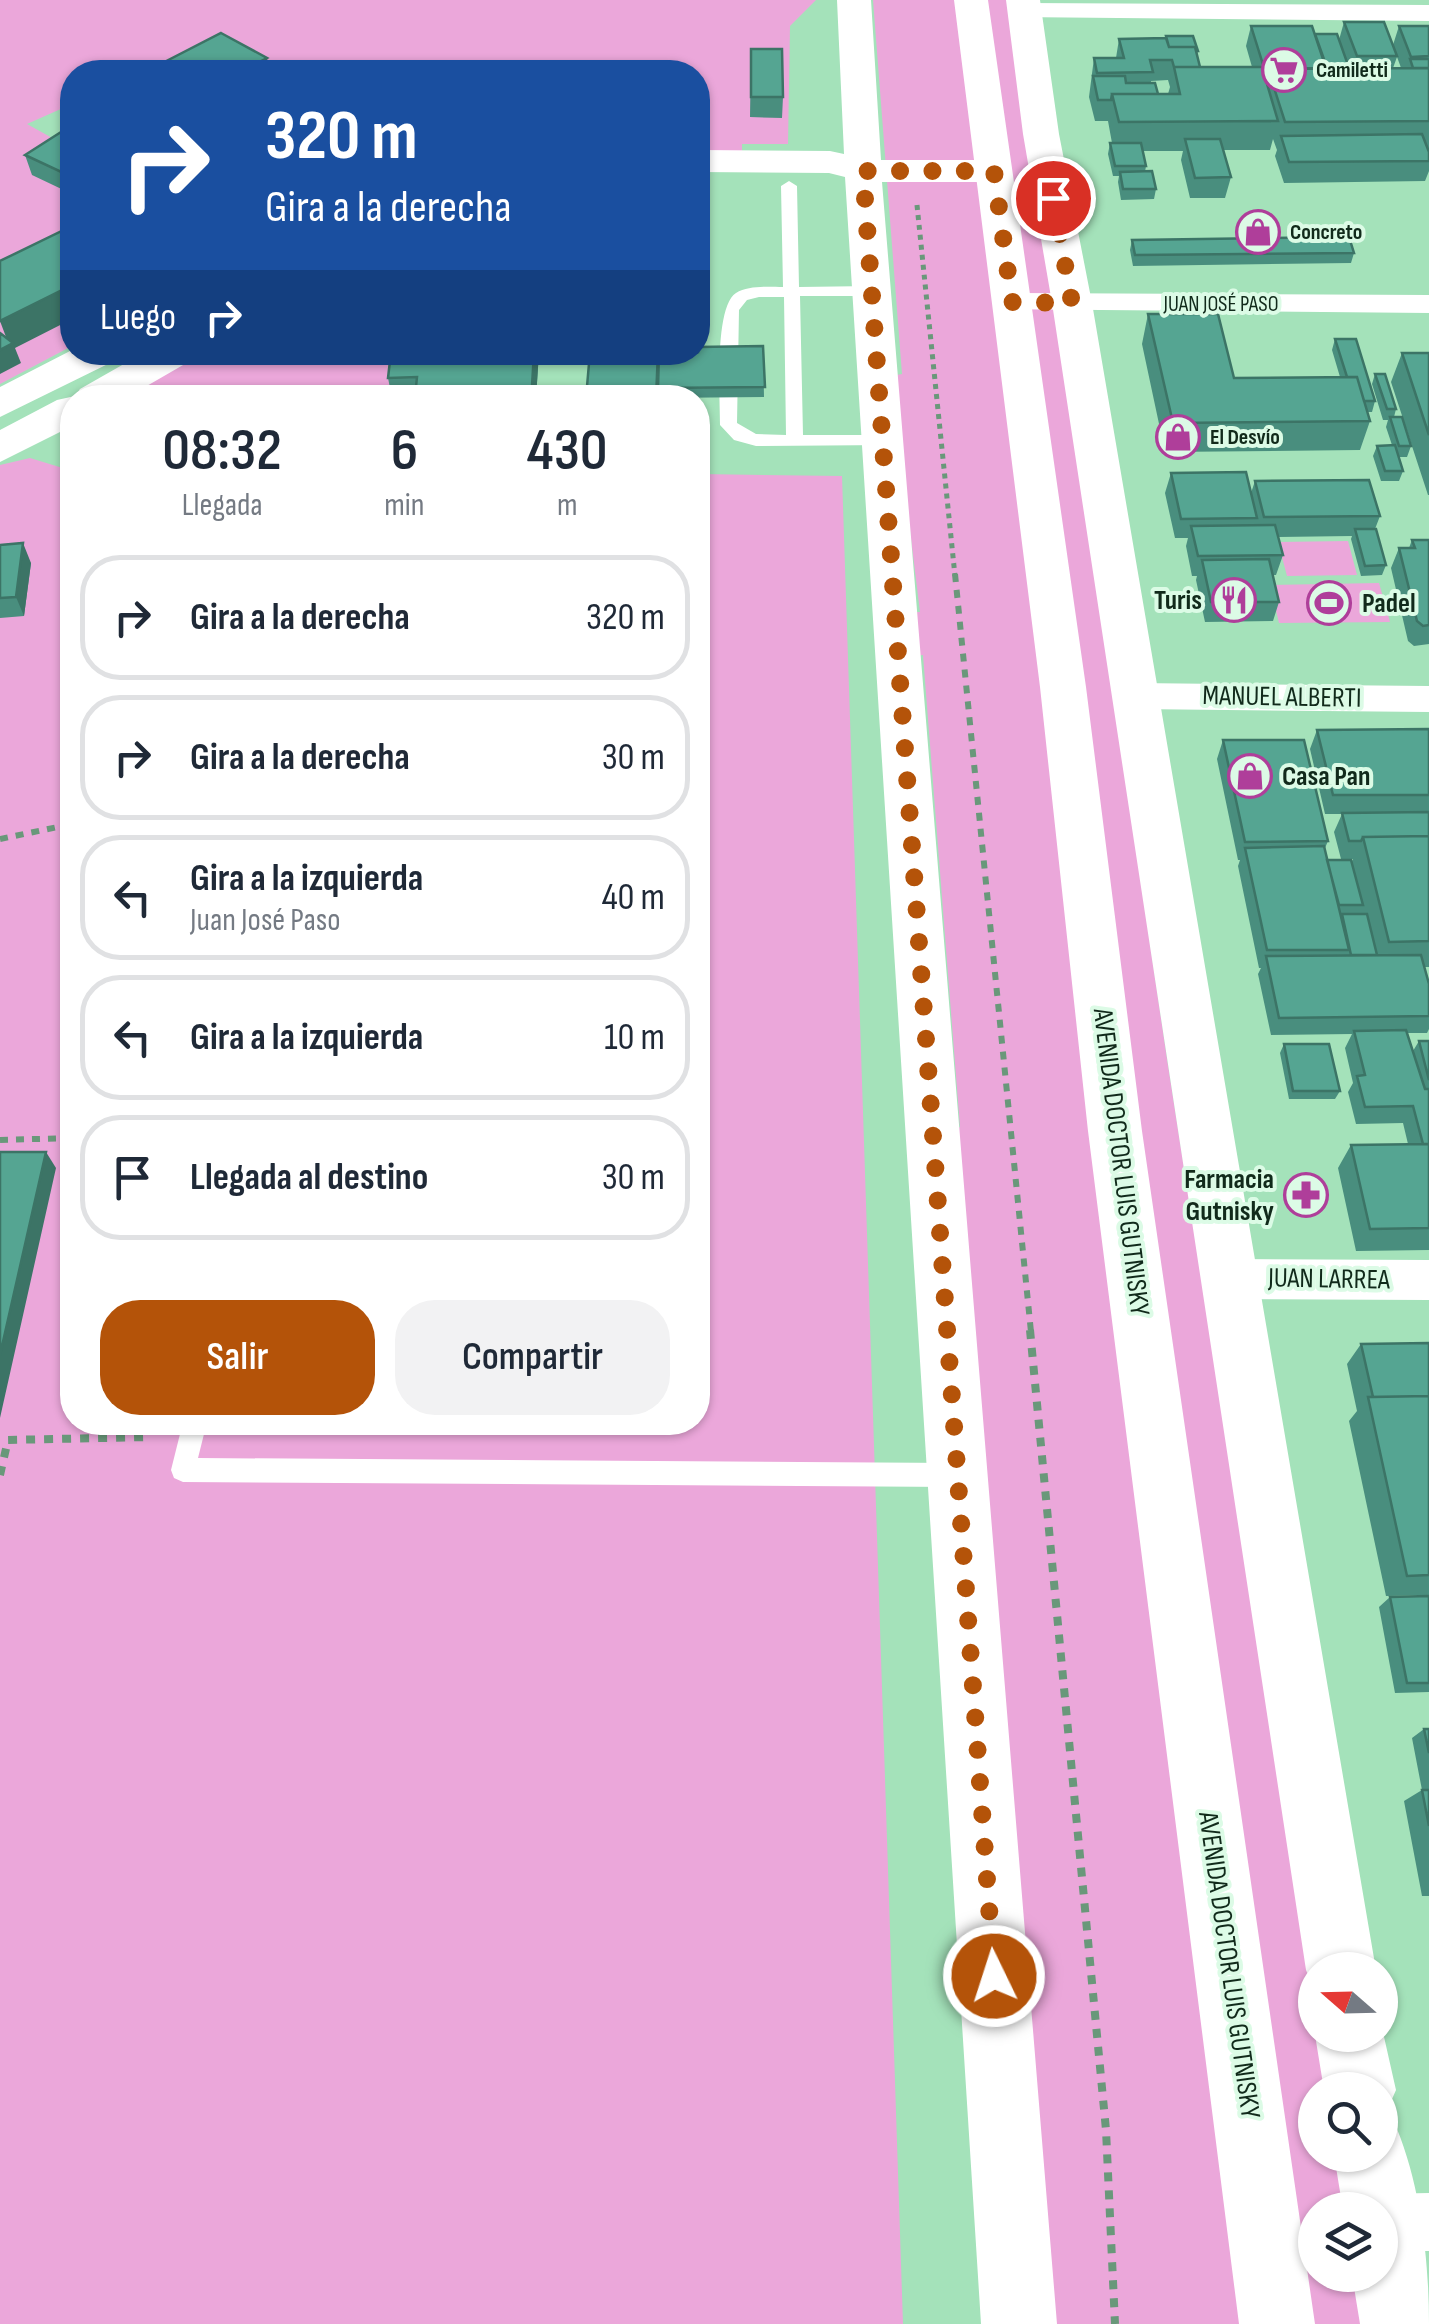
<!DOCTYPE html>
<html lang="es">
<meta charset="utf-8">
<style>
body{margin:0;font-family:"Sofia Sans Condensed",sans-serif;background:#f2f2f3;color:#1f2937;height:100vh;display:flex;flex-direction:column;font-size:38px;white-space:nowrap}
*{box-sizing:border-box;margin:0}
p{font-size:32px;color:#747a83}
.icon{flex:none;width:55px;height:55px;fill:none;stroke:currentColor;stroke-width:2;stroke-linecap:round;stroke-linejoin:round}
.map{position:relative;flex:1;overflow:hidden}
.details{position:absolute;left:60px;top:385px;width:650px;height:1050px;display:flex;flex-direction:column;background:#fff;border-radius:40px;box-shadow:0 2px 8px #0004}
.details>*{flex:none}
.top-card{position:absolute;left:60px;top:60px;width:650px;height:305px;border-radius:40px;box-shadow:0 2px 8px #0004;background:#1a4fa0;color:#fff;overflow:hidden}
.needle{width:65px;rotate:290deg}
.fabs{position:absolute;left:1298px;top:1952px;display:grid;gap:20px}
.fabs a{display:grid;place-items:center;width:100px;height:100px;border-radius:50%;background:#fff;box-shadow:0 2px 8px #0004;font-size:50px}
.pin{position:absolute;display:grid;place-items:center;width:85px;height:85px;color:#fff;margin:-42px;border:5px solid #fff;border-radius:50%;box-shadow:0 2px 10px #0007}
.me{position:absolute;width:110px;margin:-55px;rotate:356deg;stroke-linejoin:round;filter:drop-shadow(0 0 8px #0008)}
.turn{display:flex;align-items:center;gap:35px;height:210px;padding:0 40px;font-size:45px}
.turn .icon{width:130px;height:130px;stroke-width:2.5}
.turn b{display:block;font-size:70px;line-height:85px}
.then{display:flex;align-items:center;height:95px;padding:0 40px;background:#0003;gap:20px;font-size:38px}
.eta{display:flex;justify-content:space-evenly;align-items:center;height:170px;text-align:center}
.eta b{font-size:60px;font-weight:600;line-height:70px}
.primary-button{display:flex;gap:20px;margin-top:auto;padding:20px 40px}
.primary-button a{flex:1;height:115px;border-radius:40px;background:#b45309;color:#fff;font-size:40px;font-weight:600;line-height:115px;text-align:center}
.primary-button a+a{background:#f2f2f3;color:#1f2937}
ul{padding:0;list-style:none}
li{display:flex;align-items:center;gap:30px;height:125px;margin:0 20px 15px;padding:0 20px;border:5px solid #e0e1e3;border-radius:40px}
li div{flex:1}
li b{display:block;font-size:38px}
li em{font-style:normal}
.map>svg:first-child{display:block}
</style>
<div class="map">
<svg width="1429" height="2324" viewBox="0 0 1429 2324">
<rect width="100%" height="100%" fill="#a4e2ba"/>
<path fill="#eba7da" d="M0 0H816L790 26 788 144H742V156L698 158V72H204L173 59 142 72H72V104L27 124 72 149V346L0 384Z
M873 0H1011L1167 1059 1315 2006V2035L1328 2090H1315V2155H1338L1347 2210H1315V2275H1357L1365 2324H1052L953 1130 960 1127 923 655 915 656 900 612H920L891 376 902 374Z
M196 353H409L408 397 134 398C152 376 178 373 196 353Z
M30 458 66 469 72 466V1422H698V474L842 476 903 2324H0V465Z
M1348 541 1357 575 1287 576 1278 542Z
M1379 583 1390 622 1279 623 1270 585Z"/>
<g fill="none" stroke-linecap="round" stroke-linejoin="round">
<path stroke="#69987a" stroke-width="5" stroke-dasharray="5 5" stroke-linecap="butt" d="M917 205 955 576"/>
<path stroke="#69987a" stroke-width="6" stroke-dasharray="8 8" stroke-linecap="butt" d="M955 574 1031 1332
M0 839 72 824
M0 1140 72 1138"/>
<path stroke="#69987a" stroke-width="8" stroke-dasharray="9 9" stroke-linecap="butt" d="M1030 1330 1106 2130 1115 2324
M0 1475 8 1440 152 1437"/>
<path fill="#fff" fill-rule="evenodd" d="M789 181 797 186 799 287 872 286 880 291 872 296H800L803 435H883L889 437V445L756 446 734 440 720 425C720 398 714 307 736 293 749 285 769 287 783 287L781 186ZM759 297H784L786 435 756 434 737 423 739 310 747 300Z
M183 1422H207L198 1458 955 1463 964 1467 967 1475 964 1483 955 1487 183 1482 174 1478 171 1470Z"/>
<path fill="#fff" fill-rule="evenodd" d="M1024 3 1429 5V21L1015 17 1011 11Z
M1012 293 1429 295V313L1001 309 997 302 1001 295Z
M1135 683 1429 686V712L1135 709 1122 705 1117 696 1122 687Z
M1229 1259 1429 1260V1300L1229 1299 1213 1293 1207 1279 1213 1265Z
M1429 2193V2251H1380V2210H1359L1362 2203 1382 2194Z"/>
<path fill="#fff" fill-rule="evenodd" d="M837 0H871L881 160H994L1007 163 1012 171 1007 179 994 182H882L1057 2324H981L845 177 829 173 698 172V150L830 151 844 154Z
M1006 0H1040L1059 134 1092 303 1376 1970H1315V1992L1306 1970 1052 303 1023 134Z
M72 350 120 352 114 361 0 417V387Z
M145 352H196L190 361 126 398H72V426L0 462V430L57 400 75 396 80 389Z
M1380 2019 1396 2090 1385 2115 1380 2118V2090H1324L1315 2035H1380Z
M1380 2122 1397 2129C1421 2188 1429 2261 1429 2324H1360L1352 2275H1380V2210H1343L1334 2155H1380Z"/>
<path fill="#fff" fill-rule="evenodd" d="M954 0H988L1086 687 1142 1131 1315 2324H1239L1088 1131 1040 687Z"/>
</g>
<path fill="#498e7e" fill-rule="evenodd" d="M1344 22 1393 45 1399 26H1429V171L1425 181 1284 183 1275 156 1277 150 1273 139 1270 150H1223L1231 177 1225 198H1190L1181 160 1183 151H1143L1146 166 1145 172 1156 189 1154 199 1121 200 1118 182 1119 176H1113L1108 154 1110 143H1112L1108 121H1095L1089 97 1094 58H1116L1119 39 1198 51 1197 54 1200 67H1252L1246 46 1251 26 1315 34 1339 40ZM1397 57 1400 65 1401 68H1393ZM1168 80 1170 87 1168 94H1158L1151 83V81Z
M751 49 783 97 782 118 750 117Z
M72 126V194L32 175 25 155Z
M1132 240 1354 253 1351 263 1133 266 1130 250Z
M1148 314 1234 378 1340 377 1332 350 1335 339 1375 401 1372 412H1367L1370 421 1360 450 1165 452 1142 344Z
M763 346 764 397 658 398V393L586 398Z
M391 352H539L536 398H392L388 378Z
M1402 353H1429V495H1428L1391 382Z
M1375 374 1396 409 1394 417 1411 446 1407 457H1398L1403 471 1399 481H1381L1373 456 1377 446 1392 445 1386 427 1388 420H1383L1372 384Z
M1171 473 1251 493 1255 481 1380 516 1375 529 1386 565 1382 575 1361 576 1351 539 1352 536 1278 537 1283 555 1276 575H1273L1279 602 1273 621 1205 622 1196 580 1197 576H1192L1186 546 1188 538H1175L1165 493Z
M1412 540H1429V644L1414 646 1408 641 1391 568 1399 548H1409Z
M0 545 31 563 24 616 0 618Z
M1429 729V967H1424L1429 984V1029L1427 1033H1407L1413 1051 1419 1041H1429V1250L1356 1251 1338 1168 1351 1145 1408 1144 1403 1123 1356 1124 1348 1092 1353 1083 1345 1048 1352 1034 1271 1035 1258 974 1261 968H1259L1238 866 1240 860H1238L1217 759 1223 740 1328 841 1325 848 1327 860 1352 861 1353 859H1341L1334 832 1342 814H1325L1310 749 1317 730Z
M1284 1044 1340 1091 1335 1099H1289L1280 1053Z
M1429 1343V1595L1386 1596 1349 1421 1357 1411 1347 1364 1361 1344Z
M1429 1596V1692L1395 1693 1379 1607 1390 1597Z
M1424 1729H1429V1896H1422L1404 1801 1422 1790 1412 1738Z"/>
<path fill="#3c7466" d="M267 58 270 72H240Z
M72 285V319L15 348 21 363 0 374V350L9 345 0 321Z
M534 352H539L536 398H533L532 386Z
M23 543 31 563 24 616 16 597Z
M46 1152 56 1168 0 1418V1355Z"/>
<path fill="#55a592" stroke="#3c7466" stroke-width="2.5" d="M1344 22H1384L1397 56H1357Z
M1251 26H1312L1326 68 1268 69 1266 74Z
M1399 26H1429V56L1411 57Z
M221 33 267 58 240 72H145Z
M1315 34H1337L1348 65H1326Z
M1166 36H1193L1198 51H1196L1195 47H1169Z
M1166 38 1169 47H1195L1200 67H1174L1172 60H1150L1153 72 1097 73 1094 58H1124L1119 39Z
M751 49H782L783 97H751Z
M1410 59H1429V68H1413Z
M123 63 140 72H104Z
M1174 67H1262L1278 121 1119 122 1112 94H1180Z
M1429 68V121L1285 122 1268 69Z
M1093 76H1125L1126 83H1155L1158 94H1112L1111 100H1098Z
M72 125V177L25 155Z
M1422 134 1429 152V161L1289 162 1281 136Z
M1185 139H1220L1231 177 1195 178Z
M1110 143H1141L1146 166H1115Z
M1152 171 1156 189H1123L1120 172Z
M72 226V285L0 321V261Z
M1349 237 1354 253 1135 255 1132 240Z
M1148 314H1218L1234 378 1357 377 1370 421 1173 423Z
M0 333 13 343 0 350Z
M1335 339H1356L1375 401H1364L1357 377H1347Z
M763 346 765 387 658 388 659 352H698V347Z
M391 352H534L532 386 416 387 417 377 388 378Z
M590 352H658L656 398H586Z
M1402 353H1429V435Z
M1375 374H1385L1396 409H1387Z
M1390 417H1402L1411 446H1399Z
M1395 445 1403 471H1385L1377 446Z
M1246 472 1257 518 1181 519 1171 473Z
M1369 480 1380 516 1264 517 1255 481Z
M1275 525 1283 555 1198 556 1191 526Z
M1355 529H1376L1386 565 1365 566Z
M1412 540H1429V625L1423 626 1417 621 1399 548H1415Z
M23 543 16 597 0 598V545Z
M1269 559 1279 602H1211L1202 560Z
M1429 729V795H1333L1317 730Z
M1223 740H1304L1328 841 1245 842Z
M1429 812V836L1363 837 1361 841H1349L1342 813Z
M1429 836V941L1389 942 1363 837Z
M1324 846 1349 950H1267L1245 848Z
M1327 860H1351L1363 905H1339Z
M1342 914H1367L1377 955H1351Z
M1421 955 1429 984V1016L1279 1018 1266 956Z
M1406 1030 1425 1089H1429V1144H1423L1413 1106 1365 1107 1357 1076 1365 1075 1354 1031Z
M1419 1041H1429V1080Z
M1284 1044H1329L1340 1091H1293Z
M1429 1144V1228L1370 1229 1351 1145Z
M0 1152H46L0 1355Z
M1429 1343V1396L1373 1397 1361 1344Z
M1429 1396V1575L1407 1576 1368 1397Z
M1429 1596V1683H1407L1390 1597Z
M1424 1729H1429V1753Z
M1422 1790H1429V1826Z"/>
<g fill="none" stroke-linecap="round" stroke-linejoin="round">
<path stroke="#b45309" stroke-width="18" stroke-dasharray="0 32.4" d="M994 1976 863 171H994L1012 302 1072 303 1053 198"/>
</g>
<defs>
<g id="supermarket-ring" transform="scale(2.25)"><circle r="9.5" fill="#dcfbe6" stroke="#af3e9a" stroke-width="1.5"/><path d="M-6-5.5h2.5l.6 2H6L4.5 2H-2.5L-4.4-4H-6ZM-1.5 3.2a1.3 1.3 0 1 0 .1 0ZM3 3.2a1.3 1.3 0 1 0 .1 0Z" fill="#af3e9a"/></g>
<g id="shop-ring" transform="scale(2.25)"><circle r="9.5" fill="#dcfbe6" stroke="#af3e9a" stroke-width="1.5"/><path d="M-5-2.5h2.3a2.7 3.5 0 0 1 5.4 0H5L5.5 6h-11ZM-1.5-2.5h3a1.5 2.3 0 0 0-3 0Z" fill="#af3e9a"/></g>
<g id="restaurant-ring" transform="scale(2.25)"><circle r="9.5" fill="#dcfbe6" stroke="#af3e9a" stroke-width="1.5"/><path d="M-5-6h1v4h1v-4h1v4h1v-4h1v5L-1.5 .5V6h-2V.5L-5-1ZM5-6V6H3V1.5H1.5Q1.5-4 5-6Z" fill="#af3e9a"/></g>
<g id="stadium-ring" transform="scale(2.25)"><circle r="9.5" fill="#dcfbe6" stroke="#af3e9a" stroke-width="1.5"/><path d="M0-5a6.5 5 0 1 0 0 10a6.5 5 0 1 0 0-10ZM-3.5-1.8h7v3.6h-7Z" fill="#af3e9a"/></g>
<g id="pharmacy-ring" transform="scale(2.25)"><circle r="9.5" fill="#dcfbe6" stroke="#af3e9a" stroke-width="1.5"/><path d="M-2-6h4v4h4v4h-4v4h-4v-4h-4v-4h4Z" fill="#af3e9a"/></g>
</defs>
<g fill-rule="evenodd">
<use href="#supermarket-ring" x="1284" y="70"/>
<use href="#shop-ring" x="1258" y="232"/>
<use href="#shop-ring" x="1178" y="437"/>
<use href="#restaurant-ring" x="1234" y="600"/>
<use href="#stadium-ring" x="1329" y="603"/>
<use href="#shop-ring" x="1250" y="776"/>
<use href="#pharmacy-ring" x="1306" y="1195"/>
</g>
<g text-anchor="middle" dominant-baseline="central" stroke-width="8" stroke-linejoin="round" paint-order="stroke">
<g font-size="22" font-weight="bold" fill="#112a1b" stroke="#dcfbe6" text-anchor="start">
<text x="1316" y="70">Camiletti</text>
<text x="1290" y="232">Concreto</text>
<text x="1210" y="437">El Desvío</text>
</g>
<g font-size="22" fill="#112a1b" stroke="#dcfbe6">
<text x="1221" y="304">JUAN JOSÉ PASO</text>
</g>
<g font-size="28" font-weight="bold" fill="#112a1b" stroke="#dcfbe6" text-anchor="end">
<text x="1202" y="600">Turis</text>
<text x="1362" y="603" text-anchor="start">Padel</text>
<text x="1282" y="776" text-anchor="start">Casa Pan</text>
<text x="1274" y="1179">Farmacia<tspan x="1274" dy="32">Gutnisky</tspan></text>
</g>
<g font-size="28" fill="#112a1b" stroke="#dcfbe6">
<text transform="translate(1282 697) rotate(1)">MANUEL ALBERTI</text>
<text transform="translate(1121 1162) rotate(83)">AVENIDA DOCTOR LUIS GUTNISKY</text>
<text transform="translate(1329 1279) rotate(1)">JUAN LARREA</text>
<text transform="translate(1229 1965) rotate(82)">AVENIDA DOCTOR LUIS GUTNISKY</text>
</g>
</g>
</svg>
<div class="fabs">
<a><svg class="needle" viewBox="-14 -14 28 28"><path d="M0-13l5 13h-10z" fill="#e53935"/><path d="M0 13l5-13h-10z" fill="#747a83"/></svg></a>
<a><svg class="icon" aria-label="search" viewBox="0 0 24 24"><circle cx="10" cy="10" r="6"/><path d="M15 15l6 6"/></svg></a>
<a><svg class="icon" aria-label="layers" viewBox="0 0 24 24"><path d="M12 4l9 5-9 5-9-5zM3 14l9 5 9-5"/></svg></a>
</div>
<div class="pin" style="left:1053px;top:198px;background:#d93025"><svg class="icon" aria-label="arrive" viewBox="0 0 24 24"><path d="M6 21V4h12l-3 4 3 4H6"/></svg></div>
<svg class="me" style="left:994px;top:1976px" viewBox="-20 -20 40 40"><circle r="17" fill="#b45309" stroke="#fff" stroke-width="3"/><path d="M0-11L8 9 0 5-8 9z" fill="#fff"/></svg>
<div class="top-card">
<div class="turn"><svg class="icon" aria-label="right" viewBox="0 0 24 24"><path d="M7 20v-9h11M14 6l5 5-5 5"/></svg><div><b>320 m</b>Gira a la derecha</div></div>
<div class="then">Luego<svg class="icon" aria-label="right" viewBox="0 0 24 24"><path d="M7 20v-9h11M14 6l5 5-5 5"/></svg></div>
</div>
<section class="details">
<div class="eta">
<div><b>08:32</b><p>Llegada</p></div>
<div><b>6</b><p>min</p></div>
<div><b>430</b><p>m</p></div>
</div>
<ul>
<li><svg class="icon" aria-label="right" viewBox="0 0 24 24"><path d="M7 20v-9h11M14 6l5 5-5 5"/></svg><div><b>Gira a la derecha</b></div><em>320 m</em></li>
<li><svg class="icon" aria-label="right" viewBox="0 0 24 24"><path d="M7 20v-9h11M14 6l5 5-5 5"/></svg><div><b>Gira a la derecha</b></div><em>30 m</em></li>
<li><svg class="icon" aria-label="left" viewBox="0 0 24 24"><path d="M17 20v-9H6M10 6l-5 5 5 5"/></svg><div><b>Gira a la izquierda</b><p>Juan José Paso</p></div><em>40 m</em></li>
<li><svg class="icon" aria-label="left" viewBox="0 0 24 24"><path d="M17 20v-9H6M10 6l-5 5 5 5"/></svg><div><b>Gira a la izquierda</b></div><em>10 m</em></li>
<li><svg class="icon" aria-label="arrive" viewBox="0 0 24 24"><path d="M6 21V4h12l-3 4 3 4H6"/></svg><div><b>Llegada al destino</b></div><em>30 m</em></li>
</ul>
<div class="primary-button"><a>Salir</a><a>Compartir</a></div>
</section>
</div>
